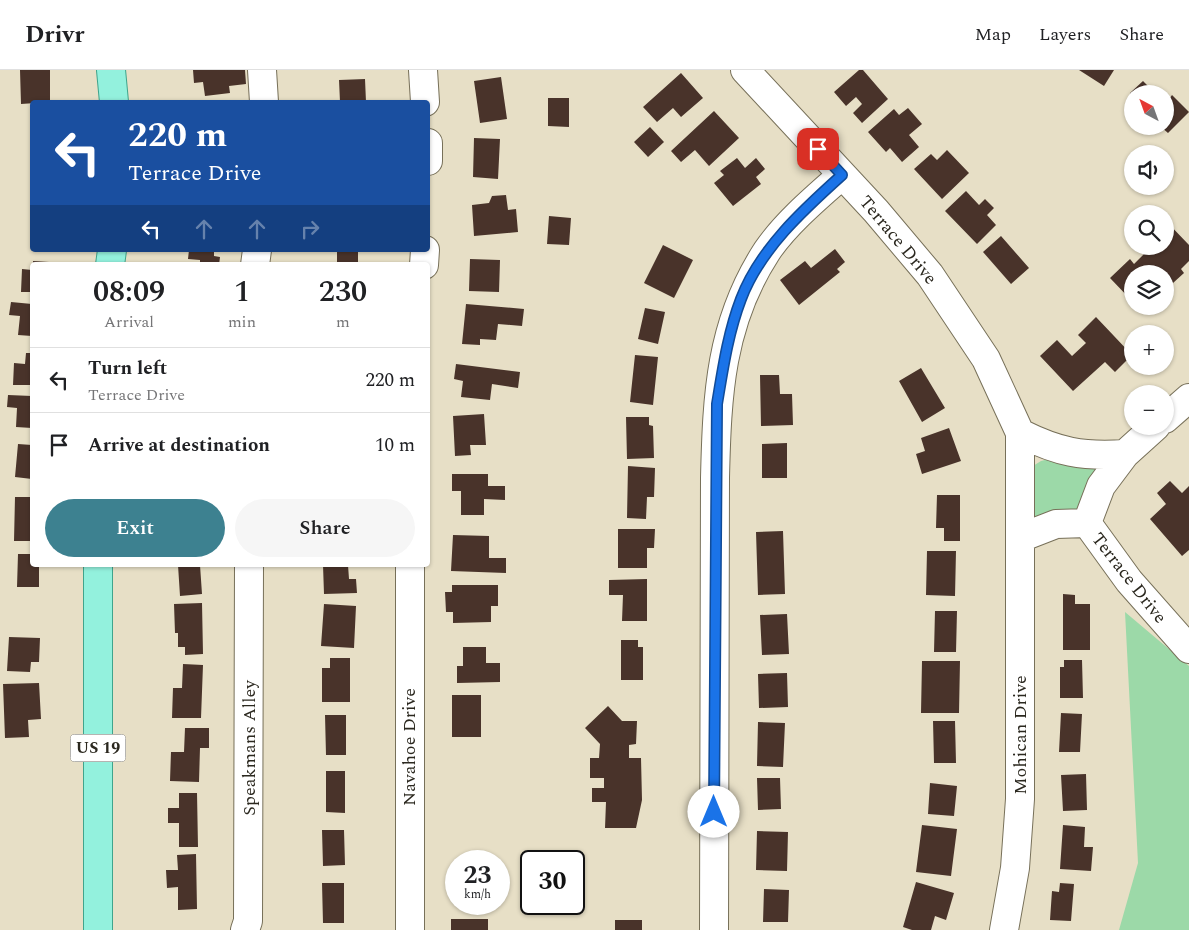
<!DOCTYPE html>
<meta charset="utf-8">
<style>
body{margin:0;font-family:Spectral,serif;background:#f6f6f6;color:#202124;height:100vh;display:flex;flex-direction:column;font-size:19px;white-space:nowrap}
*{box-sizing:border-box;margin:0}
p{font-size:16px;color:#757577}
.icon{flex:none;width:28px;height:28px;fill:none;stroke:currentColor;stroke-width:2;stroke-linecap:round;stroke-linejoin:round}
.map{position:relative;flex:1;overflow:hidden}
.side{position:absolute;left:30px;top:192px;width:400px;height:305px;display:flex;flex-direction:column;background:#fff;border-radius:5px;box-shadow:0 1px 4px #0004}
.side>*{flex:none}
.guide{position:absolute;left:30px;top:30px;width:400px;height:152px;border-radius:5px;box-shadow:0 1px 4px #0004;background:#1a4fa0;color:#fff;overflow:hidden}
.needle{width:32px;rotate:319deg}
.buttons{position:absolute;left:1124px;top:15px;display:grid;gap:10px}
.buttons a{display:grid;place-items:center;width:50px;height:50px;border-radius:50%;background:#fff;box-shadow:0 1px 4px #0004;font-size:25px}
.speed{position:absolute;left:445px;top:780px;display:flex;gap:10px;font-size:25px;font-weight:700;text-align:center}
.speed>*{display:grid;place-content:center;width:65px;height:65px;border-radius:50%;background:#fff;box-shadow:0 1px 4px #0004;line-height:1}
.speed small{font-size:12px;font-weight:400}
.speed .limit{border:2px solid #111;border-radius:8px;background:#fff;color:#111}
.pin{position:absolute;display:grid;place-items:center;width:42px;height:42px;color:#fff;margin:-21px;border-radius:10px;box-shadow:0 2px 8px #0006}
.me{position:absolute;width:55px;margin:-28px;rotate:0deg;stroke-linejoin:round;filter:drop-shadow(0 0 4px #0008)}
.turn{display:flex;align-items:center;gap:18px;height:105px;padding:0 15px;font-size:22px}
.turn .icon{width:65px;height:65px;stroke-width:2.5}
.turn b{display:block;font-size:35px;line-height:42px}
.lanes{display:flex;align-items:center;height:48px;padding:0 15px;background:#0003;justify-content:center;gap:25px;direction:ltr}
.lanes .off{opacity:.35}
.eta{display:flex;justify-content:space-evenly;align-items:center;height:85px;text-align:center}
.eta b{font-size:30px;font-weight:600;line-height:35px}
.button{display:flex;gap:10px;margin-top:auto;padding:10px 15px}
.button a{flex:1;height:58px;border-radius:30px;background:#3d8190;color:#fff;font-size:20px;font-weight:600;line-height:58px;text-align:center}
.button a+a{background:#f6f6f6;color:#202124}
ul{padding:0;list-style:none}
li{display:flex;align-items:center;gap:15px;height:65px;padding:0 15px;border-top:1px solid #e0e0e0}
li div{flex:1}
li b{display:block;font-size:19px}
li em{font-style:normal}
header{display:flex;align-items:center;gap:30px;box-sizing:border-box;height:70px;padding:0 25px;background:#fff;border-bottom:1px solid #e0e0e0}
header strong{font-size:24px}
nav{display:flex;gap:28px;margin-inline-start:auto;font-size:18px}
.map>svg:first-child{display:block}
</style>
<header>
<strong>Drivr</strong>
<nav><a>Map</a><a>Layers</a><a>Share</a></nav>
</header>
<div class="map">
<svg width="1189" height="860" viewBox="0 0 1189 860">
<rect width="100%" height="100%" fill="#e7dfc6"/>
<path fill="#9cd9a8" d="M1049 389 1098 399 1080 438 1035 449 1032 448 1033 396 1041 391Z
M1125 542 1189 596V860H1119L1138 793Z"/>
<path fill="#49332a" d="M20 0H50V32L21 34Z
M193 0H245L246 14 229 16 230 23 205 26 203 12 194 13Z
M859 0H863L888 29 862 53 853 43 862 34 856 27 846 36 834 22Z
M1079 0H1114L1104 16Z
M681 3 703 28 681 47 673 38 657 52 643 37Z
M501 7 507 49 480 53 474 11Z
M365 9 366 32H340L339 10Z
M1143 11 1156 24H1132V26L1130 23Z
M1162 20 1170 28 1172 25 1189 42 1168 63 1160 56H1165V24H1159Z
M548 28H569V57L548 56Z
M1132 35V51L1125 42Z
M908 38 922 54 909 65 919 77 902 92 890 78 886 82 868 62 894 39 899 45Z
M714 41 739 68 709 96 695 80 681 92 671 81Z
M1138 56H1154L1146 64Z
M650 57 664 72 648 87 634 72Z
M474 68 500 69 498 109 473 107Z
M947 80 969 103 942 129 914 99 931 84 937 90Z
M737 88 745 98 756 88 765 99 756 107 761 114 733 136 714 113 724 105 720 101Z
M966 121 979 135 985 129 994 138 987 145 996 155 977 174 945 141Z
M506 125 508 140 516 139 518 162 474 166 472 135 489 133 492 126Z
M549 146 571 148 569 175 547 174Z
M1165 150 1189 175V191L1181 199 1184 203 1173 213 1170 209 1165 214V204H1132V231L1110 208 1130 189 1134 194 1146 182 1140 176H1165Z
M1001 166 1029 198 1011 214 983 182Z
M663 175 693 190 674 228 644 213Z
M835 179 845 192 837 199 840 202 799 235 780 210 805 191 811 198Z
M189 180H214V186L220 187 219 195H200V190L188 189Z
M337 180H358V195H337Z
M470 189 500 190 499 222 469 221Z
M33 191 49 192 48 195H33Z
M22 199 32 200V222H21Z
M11 232 32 234V266L18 265 20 246 9 245Z
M466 234 524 239 522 256 498 254 496 270 480 269V275L462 274Z
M645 238 665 242 658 274 638 269Z
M1096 247 1132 285 1115 302 1105 292 1073 321 1040 286 1057 270 1072 286 1086 273 1078 265Z
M26 283H32V315H13L14 293 25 294Z
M635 285 658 287 653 335 630 332Z
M456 294 520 302 518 318 492 314 490 330 461 327 463 311 454 309Z
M921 298 945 338 922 352 899 311Z
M760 305H779L780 324H792L793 355 761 356Z
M8 325 32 326V358L16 357 17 338 7 337Z
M484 344 486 375H470L471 385 455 386 453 346Z
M626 347H649V355L653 356 654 388 627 389Z
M949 358 961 391 922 404 916 384 925 381 921 368Z
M787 373V408H762V374Z
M18 374 32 375V409L15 407Z
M628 396 655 398 654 427H647L646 449 627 448Z
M452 404H488V416H505V430L484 429V445H461V421H452Z
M1170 411 1182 423 1189 416V480L1182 486 1150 449 1166 434 1157 423Z
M937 425H960V471H944V458H936Z
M15 427H32V471H14Z
M618 459H655L654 478H647V498H618Z
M783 461 785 524 758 525 756 462Z
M453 465 489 466V488H506V503L451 501Z
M927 481H956L955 526 926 525Z
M18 484H32V495H39V517H17Z
M178 495H200L202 524 180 526Z
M323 495H348L349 509H356L357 523 324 524Z
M647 509V551H622L623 525H609V510Z
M452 515H498V536H491V552L453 553V542H446L445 522H452Z
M1063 524 1075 525V534H1090V580H1063Z
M202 533 203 584 185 585V577H178V563H175L174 534Z
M324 534 356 536 354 578 321 576Z
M935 541H957L956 582H934Z
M787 544 789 584 762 585 760 545Z
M9 567 40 568 39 592H31L30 602 7 601Z
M621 570H638V577H643V610H621Z
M463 577H486V593H500V612L457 613V596H463Z
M330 588H350V632H322V598H330Z
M1064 590H1082L1083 628H1060V597H1064Z
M922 591H960L959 643H921Z
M183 594 203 595 201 648H172L173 618H182Z
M787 603 788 637 759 638 758 604Z
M39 613 41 649 28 650 29 667 5 668 3 614Z
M452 625H481V667H452Z
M608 636 622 651H637L636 674 629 675V688H641L642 730 636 758H605L606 732H592V718H604V708H590V688H599L600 674 585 658Z
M1061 643 1082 644 1080 682H1059Z
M325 645H346V685H326Z
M933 651H955L956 693H934Z
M758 652 785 653 783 697 757 696Z
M185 658H209V678H200L199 712 170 711 171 682H184Z
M326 701H345V743L326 742Z
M1086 704 1087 740 1063 741 1061 705Z
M757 708H780L781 739 758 740Z
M930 713 957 716 954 746 928 744Z
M179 723H197L198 777H179V753H168V738H179Z
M922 755 957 759 951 806 916 802Z
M1063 755 1085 757 1084 777H1093L1091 801 1060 799Z
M322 760H344L345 795 323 796Z
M757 761 788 762 787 801 756 800Z
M196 784 197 839 178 840V817L167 818 166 800H178L177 785Z
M916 812 954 823 946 850 935 846 931 860H912L903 857Z
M322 813H344V853H323Z
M1060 813 1074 814 1071 851 1050 850 1052 821 1059 822Z
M764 819 789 820 788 852H763Z
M451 849H488V860H451Z
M615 850H642V860H615Z"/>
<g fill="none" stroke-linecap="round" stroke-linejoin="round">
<g stroke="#777059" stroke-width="30">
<path id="minor" d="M262 0 264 32
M423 0 425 32
M745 0 876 141 930 205 986 289 1020 363V729L1015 798 1004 860
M428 73V91
M255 195 257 180
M424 195 425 180
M1165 349 1189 328
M1020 363C1058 382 1082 387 1125 384
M1087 453 1129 511 1189 579
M1087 453 1101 416 1125 384 1156 356
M1020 468 1056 454 1087 453
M245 860 248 851 249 495
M410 860V495
M714 860 715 408C717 325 720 253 767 181 786 153 817 127 842 105"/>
</g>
<g stroke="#40a48c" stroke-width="30">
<path id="major" d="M111 0 114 32
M110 195 112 180
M98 860V495"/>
</g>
<use href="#minor" stroke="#fff" stroke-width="28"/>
<use href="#major" stroke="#93f1dd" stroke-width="28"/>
</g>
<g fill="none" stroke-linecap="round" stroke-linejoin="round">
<g stroke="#114b97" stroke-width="12">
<path id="route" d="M714 742 717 334C723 298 728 263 741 229 760 179 803 140 842 105L818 79"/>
</g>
<use href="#route" stroke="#1a73e8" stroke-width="9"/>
</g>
<g text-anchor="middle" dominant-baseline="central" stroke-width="5" stroke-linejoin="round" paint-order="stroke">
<rect fill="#fff" stroke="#6b6862" stroke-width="1" x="70.5" y="664.5" width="55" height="27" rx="4"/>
<g font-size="16" font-weight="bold" fill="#2b281f">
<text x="98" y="678">US 19</text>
</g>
<g font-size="18" fill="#2b281f" stroke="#fff">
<text transform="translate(898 170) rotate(50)">Terrace Drive</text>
<text transform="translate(1129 508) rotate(52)">Terrace Drive</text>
<text transform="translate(1020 665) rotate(-90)">Mohican Drive</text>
<text transform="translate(409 677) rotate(-90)">Navahoe Drive</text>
<text transform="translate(249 678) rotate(-90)">Speakmans Alley</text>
</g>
</g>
</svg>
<div class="buttons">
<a><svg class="needle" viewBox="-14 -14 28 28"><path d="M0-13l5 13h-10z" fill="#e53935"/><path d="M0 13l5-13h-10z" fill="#757577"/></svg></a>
<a><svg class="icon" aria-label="sound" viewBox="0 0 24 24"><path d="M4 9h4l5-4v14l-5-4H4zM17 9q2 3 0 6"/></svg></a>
<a><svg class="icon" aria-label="search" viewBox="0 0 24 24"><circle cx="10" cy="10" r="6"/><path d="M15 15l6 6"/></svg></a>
<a><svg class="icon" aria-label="layers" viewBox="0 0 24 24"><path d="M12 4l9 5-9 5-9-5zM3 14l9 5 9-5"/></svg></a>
<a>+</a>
<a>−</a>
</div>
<div class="speed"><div>23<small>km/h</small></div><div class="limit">30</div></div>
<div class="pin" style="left:818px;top:79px;background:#d93025"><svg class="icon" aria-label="arrive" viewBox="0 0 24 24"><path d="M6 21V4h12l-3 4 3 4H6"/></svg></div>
<svg class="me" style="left:714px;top:742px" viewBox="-20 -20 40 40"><circle r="19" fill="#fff"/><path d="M0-13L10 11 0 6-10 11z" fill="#1a73e8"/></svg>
<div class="guide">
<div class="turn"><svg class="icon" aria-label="left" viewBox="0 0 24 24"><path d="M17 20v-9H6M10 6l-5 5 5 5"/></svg><div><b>220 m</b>Terrace Drive</div></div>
<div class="lanes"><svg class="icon" aria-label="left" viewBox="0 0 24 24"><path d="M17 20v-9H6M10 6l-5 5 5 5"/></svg><svg class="icon off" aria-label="ahead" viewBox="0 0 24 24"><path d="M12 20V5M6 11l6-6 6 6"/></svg><svg class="icon off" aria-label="ahead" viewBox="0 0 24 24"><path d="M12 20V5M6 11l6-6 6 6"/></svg><svg class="icon off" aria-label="right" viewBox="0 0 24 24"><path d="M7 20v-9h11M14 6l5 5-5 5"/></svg></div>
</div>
<section class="side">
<div class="eta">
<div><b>08:09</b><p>Arrival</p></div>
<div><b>1</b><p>min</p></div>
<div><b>230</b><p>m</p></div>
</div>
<ul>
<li><svg class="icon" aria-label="left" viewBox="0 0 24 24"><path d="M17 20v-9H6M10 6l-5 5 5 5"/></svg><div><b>Turn left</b><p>Terrace Drive</p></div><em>220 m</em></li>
<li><svg class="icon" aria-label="arrive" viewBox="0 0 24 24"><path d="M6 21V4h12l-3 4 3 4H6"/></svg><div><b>Arrive at destination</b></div><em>10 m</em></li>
</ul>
<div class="button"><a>Exit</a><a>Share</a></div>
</section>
</div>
